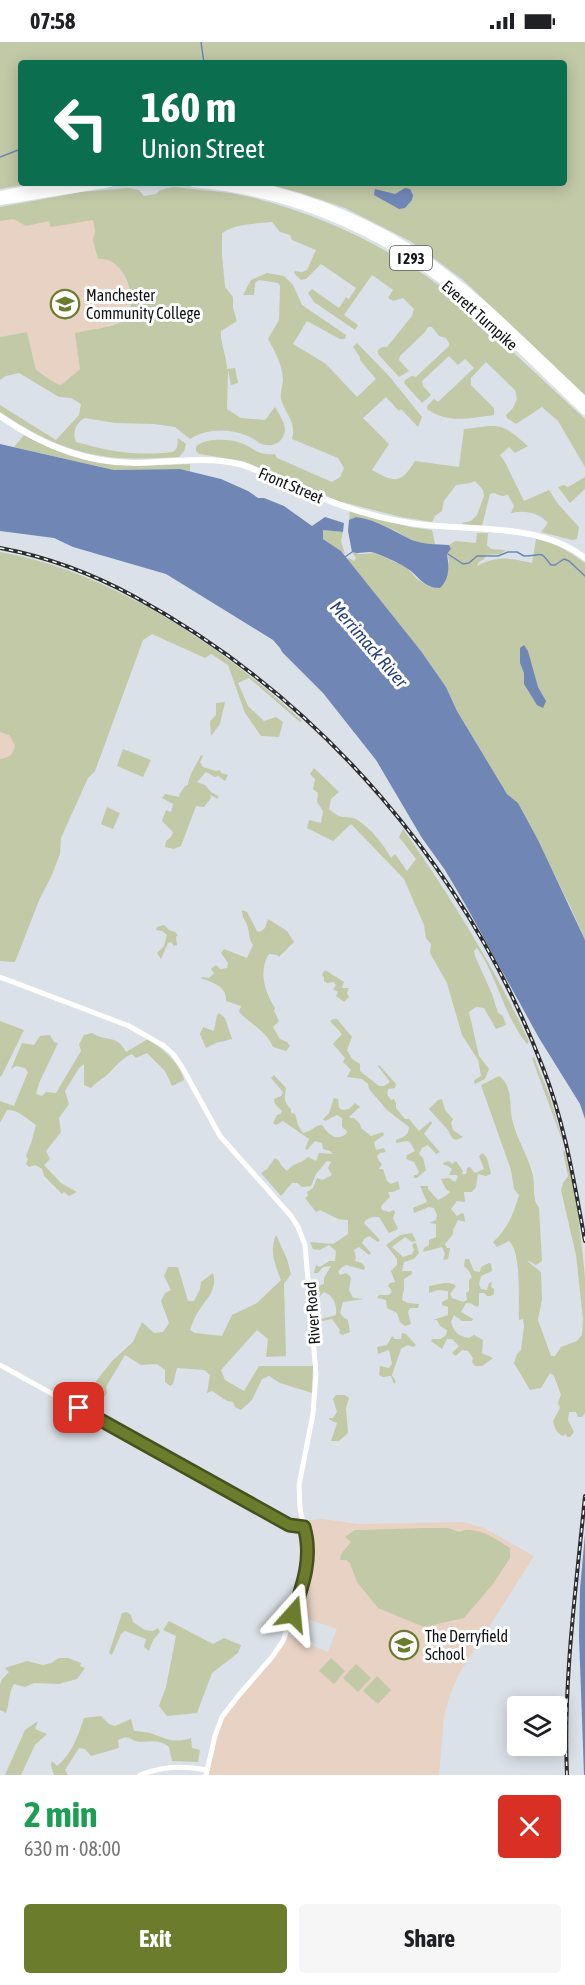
<!DOCTYPE html>
<meta charset="utf-8">
<style>
body{margin:0;font-family:"Asap Condensed",sans-serif;background:#f6f6f6;color:#202124;height:100vh;display:flex;flex-direction:column;font-size:22px;white-space:nowrap}
*{box-sizing:border-box;margin:0}
p{font-size:20px;color:#757577}
.icon{flex:none;width:33px;height:33px;fill:none;stroke:currentColor;stroke-width:2;stroke-linecap:round;stroke-linejoin:round}
.map{position:relative;height:1733px;overflow:hidden}
.side{display:flex;flex-direction:column;background:#fff;flex:1}
.side>*{flex:none}
.guide{position:absolute;left:18px;top:18px;width:549px;height:126px;border-radius:6px;box-shadow:0 3px 15px #0003;background:#0b6e4f;color:#fff;overflow:hidden}
.buttons{position:absolute;left:507px;top:1654px;display:grid;gap:12px}
.buttons a{display:grid;place-items:center;width:60px;height:60px;border-radius:6px;background:#fff;box-shadow:0 3px 15px #0003;font-size:30px}
.pin{position:absolute;display:grid;place-items:center;width:51px;height:51px;color:#fff;margin:-26px;border-radius:12px;box-shadow:0 3px 9px #0006}
.me{position:absolute;width:66px;margin:-33px;rotate:18deg;stroke-linejoin:round;filter:drop-shadow(0 0 4px #0008)}
.turn{display:flex;align-items:center;gap:21px;height:126px;padding:0 24px;font-size:27px}
.turn .icon{width:78px;height:78px;stroke-width:2.5}
.turn b{display:block;font-size:42px;line-height:51px}
.round{display:grid;place-items:center;flex:none;width:63px;height:63px;border-radius:6px;background:#f6f6f6}
.head{display:flex;align-items:center;justify-content:space-between;height:102px;padding:0 24px}
h1{font-size:36px;font-weight:700;line-height:45px;color:#1e9e55}
.action{display:flex;gap:12px;margin-top:auto;padding:12px 24px}
.action a{flex:1;height:69px;border-radius:6px;background:#6b7d2c;color:#fff;font-size:24px;font-weight:700;line-height:69px;text-align:center}
.action a+a{background:#f6f6f6;color:#202124}
.status{display:flex;justify-content:space-between;align-items:center;height:42px;padding:0 30px;background:#fff;direction:ltr}
.status svg{height:16px;fill:currentColor}
.map>svg:first-child{display:block}
</style>
<div class="status"><b>07:58</b><svg viewBox="0 0 49 12"><path d="M0 12V9h3v3zM5 12V6h3v6zM10 12V3h3v9zM15 12V0h3v12zM26 1h20v11H26zM47 4h2v5h-2z"/></svg></div>
<div class="map">
<svg width="585" height="1733" viewBox="0 0 585 1733">
<rect width="100%" height="100%" fill="#dbe1e8"/>
<path fill="#e7d2c4" d="M14 177 93 178 95 189 93 198 106 216 118 222 132 251 128 272 122 280 108 283 80 327 61 343 50 340 42 331 36 328 27 290 0 295V179Z
M0 690 9 693 16 703 11 714 8 717H0Z
M322 1477 358 1482 463 1480 484 1486 534 1514 459 1632 450 1653 444 1674 439 1733H206L219 1682 272 1615 286 1592 328 1610 337 1587 293 1572 307 1523 303 1479Z"/>
<path fill="#c1c9a7" d="M0 0H585V353L462 237 410 199 345 166 301 151 263 141H564V21H21V141H35L0 147Z
M173 145C198 148 225 149 250 155 318 172 383 202 440 244 461 261 481 280 501 299 529 325 557 351 585 377V425L558 379 542 365 516 382 507 376 506 373 513 366 517 357 515 348 486 320 471 336V343L494 366V373C470 376 448 382 427 367V364L434 357 438 360 474 326 465 317 458 323 449 314 422 339 423 344 431 353 422 361 404 341 405 338 412 334 416 335 449 304V301L446 296 439 294 432 285H428L425 290 400 314 399 318 409 329 399 335 378 312V308L382 305H387L412 274 414 267 403 256 393 259 388 256 393 248 372 233 344 273 358 283 355 288 314 260 308 251 312 247 339 266 346 255 349 257 356 246 321 222 306 237 301 238 294 231 295 229 302 230 307 228 316 208 292 198 290 193 280 190 272 180C255 182 237 181 222 191V213L225 245 233 255V266L237 279 221 289C220 302 227 314 227 327L235 326 238 341 231 343 228 328 227 367 241 376 265 378 275 365C281 376 291 387 280 399 276 402 272 404 267 403 259 403 253 395 245 393 228 386 205 387 190 397L175 385 154 382 115 381 85 376C76 380 72 391 76 400 112 410 135 414 173 410L177 406 178 396 186 402 184 409 179 415C156 416 132 418 110 415 69 411 33 392 0 370V363L56 398 79 373 81 362 71 356 59 355 19 331 6 334 0 338V295L27 290 36 328C45 333 50 340 61 343L80 327 75 291C88 288 110 286 121 280 143 267 126 213 98 217L93 198 95 189 93 178 51 185 49 179 26 184 14 177 0 179V165L81 150 129 146 139 148 144 154 156 152 160 148Z
M267 231 284 234 293 243 302 263 346 293 345 297H340L307 279 293 302 326 322 357 355 376 337 360 318V315L353 305 357 301 389 334 422 375 418 385 401 367 399 369 386 355 363 376 389 402 372 428C395 441 401 442 415 419L459 425 464 387C501 383 499 379 528 404L515 411 509 405 500 413 505 420 524 459 549 448 558 462 579 485 577 497 572 498 541 490 548 481C538 470 525 468 511 471L514 464 508 453 502 454 494 451 490 452 482 484 462 482V481L471 479 477 473 484 454 483 448 475 439 470 441 456 443 444 459 442 469 435 474 432 480 401 475 338 459 243 419 199 412 196 409V405C204 396 227 397 238 400 254 405 257 414 275 412L277 416 332 440 340 435 344 426 338 416 292 397C297 380 285 372 281 357 280 350 283 344 283 337 282 323 275 309 268 297L279 278 280 244 278 241 259 238 255 241 254 253H243L251 238Z
M24 393C83 425 126 425 190 422V429L180 427 114 428 14 405Z
M585 435V447L570 461 558 445 564 443 568 445Z
M350 469 410 485 432 488 435 502C420 505 406 494 394 488 382 482 368 479 356 475L349 478Z
M323 488 343 490 341 499 345 512 323 497Z
M477 491H488L487 503 491 507 506 508 500 512 486 513 484 517 479 520 477 524C498 513 509 516 532 521L536 497C555 501 569 509 585 521V898L570 864 518 761 507 752 457 669 446 645 421 609 347 517 349 516 354 519 356 516 352 510 360 512 375 511 406 525 417 537 430 545 444 541 449 519 447 512 451 507 449 503 455 499 476 501Z
M0 510C110 529 222 604 302 679L300 680 249 636 238 641 248 664 264 679 276 675 283 680 279 695 261 694 245 671 228 623 211 612 205 616 152 592 143 598 95 729 88 736 61 796 60 812 51 835 40 856 15 920 0 919V717C10 715 13 714 15 703L9 693 0 690Z
M225 660 220 682 211 694 210 679 216 673V661Z
M123 707 151 718 143 735 117 724Z
M201 713 203 714 200 720 203 725 216 729 220 728 221 731 228 733 225 739 218 734 215 735 206 730 197 740 205 743 211 750 218 754V757L210 753 211 756 204 765 196 764 181 804 174 807 165 805 166 799 171 795 173 790 162 779 166 768 171 770 173 762 162 756 165 752 180 755 179 753 185 744 188 743C189 732 196 724 201 713Z
M314 726 339 750 331 757 329 767C344 781 348 771 359 779 372 788 384 803 391 816L395 812 407 829 416 817 399 795 403 787C451 855 494 924 529 1000L527 1002C504 974 498 936 477 906L474 909 475 914 492 952 498 971 503 974 506 983 496 987 484 966 476 965 469 970 479 1014 489 1027 485 1037 475 1042 474 1038 481 1034 478 1018 462 993 447 941 430 911 431 902 426 896 424 883 404 837 351 782 333 799 307 786 309 778 321 781 323 769 317 760 318 751 313 747 315 737 310 732Z
M107 765 120 771 113 787 101 782Z
M242 868 247 870 257 889 260 890 265 886 268 877 287 889 294 900 279 915 277 913 269 912C258 929 265 951 275 966L274 969 279 979 273 985 280 997 287 1000 290 1004 286 1009 273 1005C267 989 250 982 239 970L241 964 226 959C227 944 213 941 201 936L202 935 209 936 214 931 211 927 216 923 220 927 227 926 228 921 221 911 224 907 247 916 253 903C248 896 250 891 247 883 245 877 242 876 242 868Z
M164 883 169 888 175 890 178 893 176 895 177 903 174 904 171 900 168 901 161 917 157 911 164 904 167 893 162 889 156 888 157 885Z
M325 928 344 940 342 946H349L347 951 349 955 344 960 336 954 338 950 333 947 336 943 334 940 327 941 324 939V935L322 933Z
M219 971 225 976 232 997 216 1001 206 1006 200 992 203 985 214 989 217 973Z
M333 977H337L352 995 347 1008 352 1017 360 1022V1029L379 1044H384L390 1040 378 1024 379 1023 396 1042 395 1046 388 1047 387 1052 391 1058 394 1057 396 1061V1066L405 1077H409L419 1089 431 1079 432 1081 424 1092 440 1110 436 1112 428 1103 422 1106 419 1112 423 1116 426 1128 417 1136H414V1133H417L419 1130 414 1120 406 1117 407 1113 415 1109 410 1100 407 1099 396 1101V1098C403 1095 409 1094 409 1085L387 1068 369 1047 368 1042 362 1037 347 1035 351 1028 343 1020 345 1016 333 1002 342 992 330 979Z
M0 979 24 988 1 1035 0 1034Z
M92 991C106 1000 117 992 126 1010L148 997C162 1007 180 1020 184 1038L172 1044 165 1029 147 1011 136 1016 132 1012C122 1016 114 1026 106 1034 100 1038 95 1041 91 1046L84 1043V1022L79 1026 65 1049 69 1062 59 1076 61 1090 46 1109 50 1117 44 1123 61 1141 77 1150 69 1154 64 1150 62 1152 44 1134 42 1127 35 1123 29 1125 26 1122 28 1117 26 1114C31 1103 33 1094 36 1083 27 1077 18 1067 7 1068L0 1081V1059L14 1064 28 1030 25 1026 16 1024 11 1027 22 1001 34 1003 40 994 50 993 54 1000 58 1001 39 1041 36 1052 42 1054 46 1050 56 1051 81 1009 79 1002 84 993Z
M534 1015 550 1055 565 1106 532 1016Z
M274 1033 286 1046C284 1056 284 1060 291 1067V1071L295 1072 298 1083 303 1091C311 1090 315 1083 322 1083 328 1092 336 1100 346 1092L347 1089 342 1085V1076L337 1073 325 1079 323 1077 329 1071 334 1056 338 1057 339 1066 343 1068 349 1067 355 1061 360 1065 350 1074V1076H354L360 1082 361 1086 371 1094 383 1090 384 1093 374 1100 376 1108 384 1106 386 1110 380 1111 377 1114 379 1119 382 1122 379 1127H383L387 1139 391 1142 398 1139 400 1147 393 1150H388L390 1155 381 1164 382 1168 389 1170 394 1168 395 1171 393 1176 398 1187 389 1191 379 1175C373 1175 367 1175 364 1181L380 1198 378 1200 369 1194 364 1197 362 1201 371 1211 369 1213 359 1205 354 1208 356 1215 355 1219 362 1221 365 1225 364 1228 346 1223 341 1226 338 1230 340 1233 346 1231 351 1235 349 1248 353 1256 364 1257 343 1260 340 1271 343 1275 348 1278 350 1290 342 1293 339 1291 340 1288 332 1277 318 1280V1278L336 1273C337 1263 334 1254 324 1250L318 1256 315 1251 317 1244 324 1242V1236L331 1224 323 1225 318 1231H314L316 1223 320 1225 329 1219H335L336 1209 329 1203 320 1208 313 1207 310 1200 333 1202 348 1192V1178L338 1177 320 1168 316 1170 305 1156 308 1154 307 1150 313 1146 317 1136 322 1138 332 1133 328 1126 331 1120 327 1119 316 1132 311 1144 302 1145 297 1141H292L281 1154 261 1131 267 1127 275 1116 279 1119 281 1123 287 1129C294 1120 301 1122 308 1115L316 1119 319 1111 333 1112 330 1109 323 1107 322 1101 315 1099 307 1108 305 1107 309 1097 283 1079 276 1083 273 1081 277 1073 280 1072 282 1069 275 1062 274 1057 281 1054 283 1050 271 1036Z
M499 1034C513 1044 509 1062 512 1077 516 1097 529 1114 533 1134 535 1146 532 1157 539 1166L542 1219 536 1223 529 1219H527L541 1230 542 1257 538 1278 551 1314H555L561 1305 577 1299 582 1293 583 1277 576 1213 561 1148 563 1141 568 1134 563 1110 565 1108C576 1150 581 1193 585 1236V1371L582 1375H578L576 1370H569L568 1378 574 1390 570 1395H567L566 1392 563 1394C556 1391 555 1386 553 1379L560 1366 558 1361 561 1353 554 1334 550 1331 541 1346 530 1348 514 1321 517 1312 521 1308 524 1284 523 1277 519 1278C518 1260 522 1210 509 1199L497 1205 493 1200C507 1188 514 1171 519 1153L514 1147 511 1128 481 1043Z
M442 1057 445 1068 453 1077 451 1081 453 1088 463 1095 456 1098 452 1096 448 1088 429 1067 438 1058Z
M483 1111 487 1116 491 1132 486 1134 478 1132 476 1145 472 1150H464L465 1160 457 1159 451 1167 457 1174 462 1171 464 1172 465 1180 458 1178 453 1188V1192L445 1202 447 1206H450L448 1217 443 1218 445 1212 442 1205 423 1210 424 1206 429 1203V1198L436 1195V1182L429 1181 436 1178 437 1173 434 1166 429 1165 414 1171 413 1166 427 1160 420 1144H428V1147L438 1158C441 1157 448 1152 450 1150L446 1147 441 1137 449 1136 455 1140 458 1135 457 1133H449L452 1127 448 1124 444 1123 443 1121 449 1119 452 1122 456 1119 463 1129 462 1132H466L467 1126 470 1125 475 1131 484 1127 479 1114Z
M412 1191 416 1199 412 1200 405 1195 392 1205 403 1215 412 1212 414 1208 412 1203 414 1201H416L419 1211 414 1217 404 1220 402 1229H412V1232L404 1237V1246L402 1258 408 1261 419 1262 418 1266H410L408 1270 411 1282 405 1284 400 1280 397 1271 387 1266 386 1258 377 1256 379 1253H389L392 1249 388 1244 390 1241 395 1240 391 1229 397 1223V1217L386 1203 400 1193Z
M276 1193 287 1217 291 1232 284 1242 286 1314 266 1315 268 1297 257 1288 221 1328 225 1338 244 1349 259 1324H313L312 1351 280 1341 269 1334 262 1337 252 1358 241 1368 235 1365 233 1360 227 1359 212 1349 207 1351 210 1333 204 1328 177 1326 173 1342 170 1344 165 1340V1328L157 1322 141 1323 125 1313 106 1345 107 1351 94 1371 79 1361 112 1319 133 1300 142 1280 154 1291 163 1290 169 1281 161 1259 165 1251 171 1248 164 1234 168 1225H178L188 1259H194L200 1247 201 1240 213 1231C218 1248 206 1257 198 1270 194 1276 192 1282 190 1288L195 1291 222 1294 232 1273 257 1261 281 1238C275 1223 269 1209 276 1193Z
M465 1217H469L474 1229 480 1230 481 1225 489 1221 491 1222 492 1229 481 1234 479 1242 481 1247 487 1248 489 1241 492 1240 491 1245 494 1247V1252L491 1254H487L484 1251H479V1263L477 1265 470 1261H466L461 1270 473 1277 472 1279H462L454 1273 451 1280C454 1290 458 1294 469 1296L474 1293 483 1298 482 1311 493 1316 482 1324H475L472 1320 473 1316 468 1309 462 1308 456 1314 452 1311 459 1304 452 1297H447L442 1307 431 1299 432 1297H441L446 1293 447 1288 440 1284 437 1278H433L448 1273V1265L442 1263V1260L448 1257V1249L438 1248 429 1251V1244C438 1243 450 1238 456 1244L450 1252 452 1256 463 1260 467 1258 466 1251 469 1249V1238L472 1235 469 1229 464 1224Z
M402 1291 406 1292 416 1303 413 1305 408 1303 401 1307 392 1333 396 1340 394 1342 391 1334 383 1335 379 1333 380 1324 389 1326 392 1322 389 1308 378 1312 377 1305 387 1303 392 1294 395 1297H401Z
M336 1353H345L349 1356 346 1366 348 1391 339 1399H331L337 1381 330 1378 329 1376H333L337 1370 333 1357Z
M423 1486H448L459 1490C477 1483 494 1496 510 1506V1516L493 1542 464 1576 424 1585 378 1566 357 1540 350 1521 346 1518H340L341 1512 351 1500 345 1495 355 1488H361Z
M127 1570 131 1573 133 1580 145 1588 153 1589 158 1586 160 1590 153 1598 149 1609 144 1605 146 1597 125 1589 121 1592 112 1613 109 1611 122 1571Z
M169 1579 213 1602 224 1596 241 1603 238 1611 212 1631 197 1671 167 1674 159 1664 166 1645 176 1594 163 1588Z
M59 1616H68L81 1621 80 1624 85 1626 77 1637 59 1642 34 1641 25 1645 14 1642C8 1652 10 1661 6 1671L0 1668V1643L2 1637 9 1630 5 1626 27 1619 43 1623 51 1621Z
M331 1616 345 1629 334 1642 319 1629Z
M356 1622 371 1636 358 1650 343 1636Z
M377 1634 391 1648 378 1662 363 1649Z
M101 1674 109 1682 115 1684 131 1677 134 1689C141 1690 148 1690 153 1692 169 1698 174 1701 191 1696L192 1706 200 1708 198 1720 172 1719 169 1705C155 1695 148 1702 135 1699 135 1699 127 1695 126 1695L118 1698 119 1706 91 1714 85 1707 79 1706 65 1728 68 1733H54L51 1724 52 1719 57 1724C72 1712 78 1694 84 1676Z
M38 1679 35 1687 47 1692 35 1703 21 1733H5L25 1688Z"/>
<path fill="#7087b6" d="M405 146 410 147 413 153 412 158 405 166 399 167 374 153 375 147 395 152Z
M0 402 114 428 180 427 221 437 248 449 258 456H264L284 464 312 484 325 475 344 481 343 490 323 488V497L341 509 421 609 446 645 457 669 507 752 518 761 538 798 585 898V1077L580 1062 539 996 465 862 445 828 422 796 376 718 323 651 282 610 280 606 273 598 166 532 73 505 54 496 0 489Z
M356 475C377 478 393 489 412 498 425 503 436 502 449 503L451 507 447 512C449 524 450 537 440 546 422 546 418 532 405 525 399 521 381 513 375 511 367 508 360 513 352 510L348 489 349 478Z
M524 603 528 609 538 645 546 659 543 666 537 663 524 642V631L520 621V606Z
M585 1492V1733H584L579 1594 580 1547Z"/>
<g fill="none" stroke-linecap="round" stroke-linejoin="round">
<path stroke="#7087b6" stroke-width="1.5" d="M201 0 204 21
M0 115 21 107
M448 512 463 522 469 521 477 514H498L508 510H517L524 514C543 514 539 507 551 523H555L564 517 569 519 585 534
M345 515 352 510"/>
<path stroke="#fff" stroke-width="5" d="M0 935 129 984 164 1004 173 1012 182 1025 220 1094 291 1174 298 1185 305 1203 316 1331 313 1372 299 1443 300 1466 308 1506 307 1523 297 1559 283 1599 272 1615 239 1653 222 1675 215 1694 206 1733
M0 1323 289 1483 304 1485
M140 1733C162 1724 183 1723 207 1728"/>
<path stroke="#fff" stroke-width="6" d="M0 374C41 403 88 422 139 421 172 420 206 414 239 422 258 427 275 437 293 444 331 461 369 475 410 481 465 490 539 479 585 516"/>
<path stroke="#fff" stroke-width="8" d="M193 141C283 149 369 183 441 237 492 276 538 325 585 369
M243 141C313 156 381 183 439 227 491 266 537 314 585 359
M0 153 62 141
M0 159 110 141"/>
<g stroke="#2b2d31" stroke-width="4">
<path id="rail" d="M0 506C48 515 93 532 135 555 321 656 468 829 543 1026 565 1082 574 1140 585 1199
M567 1733C563 1640 576 1547 585 1454"/>
</g>
<use href="#rail" stroke="#fff" stroke-width="1.5" stroke-dasharray="4.5" stroke-linecap="butt"/>
</g>
<g fill="none" stroke-linecap="round" stroke-linejoin="round">
<g stroke="#46511d" stroke-width="15">
<path id="route" d="M79 1366 289 1483 304 1485C313 1515 303 1543 293 1572"/>
</g>
<use href="#route" stroke="#6b7d2c" stroke-width="10"/>
</g>
<defs>
<g id="university-ring" transform="scale(1.5)"><circle r="9.5" fill="#fff" stroke="#6b7d2c" stroke-width="1.5"/><path d="M0-5L7-2L0 1L-7-2ZM-4 1L0 2.5L4 1V4Q0 6-4 4Z" fill="#6b7d2c"/></g>
<g id="school-ring" transform="scale(1.5)"><circle r="9.5" fill="#fff" stroke="#6b7d2c" stroke-width="1.5"/><path d="M0-5L7-2L0 1L-7-2ZM-4 1L0 2.5L4 1V4Q0 6-4 4Z" fill="#6b7d2c"/></g>
</defs>
<g fill-rule="evenodd">
<use href="#university-ring" x="65" y="262"/>
<use href="#school-ring" x="404" y="1603"/>
</g>
<g text-anchor="middle" dominant-baseline="central" stroke-width="6" stroke-linejoin="round" paint-order="stroke">
<rect fill="#fff" stroke="#585a5c" stroke-width="1.5" x="390" y="204" width="42" height="24" rx="4.5"/>
<g font-size="15" font-weight="bold" fill="#111316">
<text x="411" y="216">I 293</text>
</g>
<g font-size="16" fill="#111316" stroke="#fff" text-anchor="start">
<text x="86" y="253">Manchester<tspan x="86" dy="18">Community College</tspan></text>
<text x="425" y="1594">The Derryfield<tspan x="425" dy="18">School</tspan></text>
</g>
<g font-size="16" fill="#111316" stroke="#fff">
<text transform="translate(480 273) rotate(42)">Everett Turnpike</text>
<text transform="translate(291 443) rotate(23)">Front Street</text>
<text transform="translate(312 1271) rotate(-94)">River Road</text>
</g>
<g font-size="18" font-style="italic" fill="#243e79" stroke="#fff">
<text transform="translate(369 602) rotate(49)">Merrimack River</text>
</g>
</g>
</svg>
<div class="buttons">
<a><svg class="icon" aria-label="layers" viewBox="0 0 24 24"><path d="M12 4l9 5-9 5-9-5zM3 14l9 5 9-5"/></svg></a>
</div>
<div class="pin" style="left:79px;top:1366px;background:#d93025"><svg class="icon" aria-label="arrive" viewBox="0 0 24 24"><path d="M6 21V4h12l-3 4 3 4H6"/></svg></div>
<svg class="me" style="left:293px;top:1572px" viewBox="-20 -20 40 40"><path d="M0-17L14 15 0 8-14 15z" fill="#6b7d2c" stroke="#fff" stroke-width="4"/></svg>
<div class="guide">
<div class="turn"><svg class="icon" aria-label="left" viewBox="0 0 24 24"><path d="M17 20v-9H6M10 6l-5 5 5 5"/></svg><div><b>160 m</b>Union Street</div></div>
</div>
</div>
<section class="side">
<div class="head"><div><h1>2 min</h1><p>630 m · 08:00</p></div><a class="round" style="background:#d93025;color:#fff"><svg class="icon" aria-label="close" viewBox="0 0 24 24"><path d="M6 6l12 12M18 6L6 18"/></svg></a></div>
<div class="action"><a>Exit</a><a>Share</a></div>
</section>
